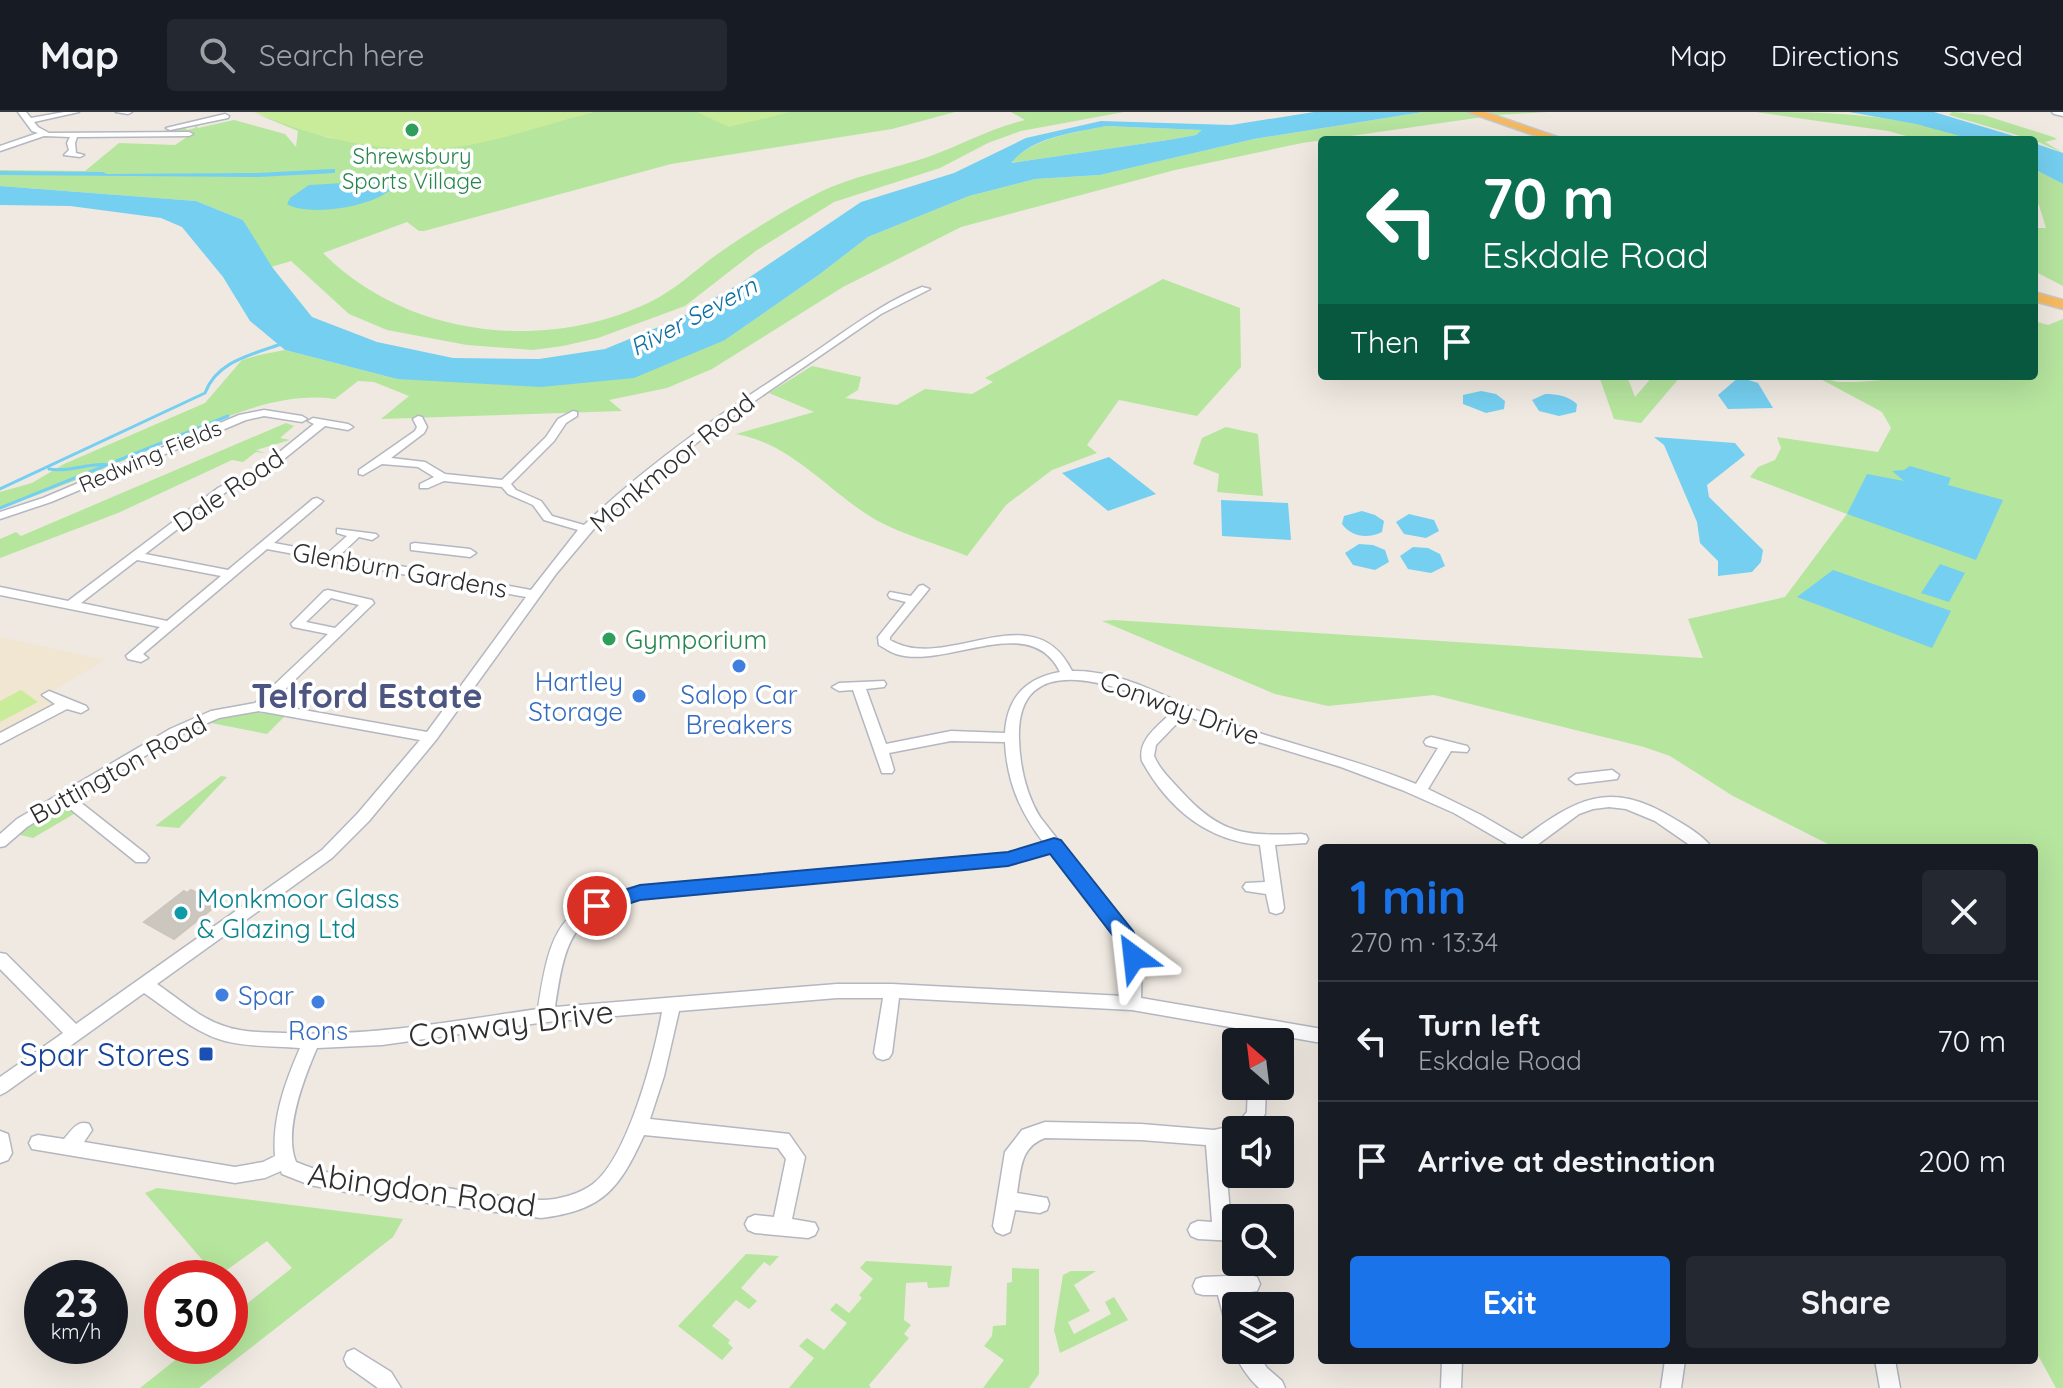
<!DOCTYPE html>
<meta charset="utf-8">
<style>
body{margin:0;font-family:Quicksand,sans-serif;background:#242831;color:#f1f3f6;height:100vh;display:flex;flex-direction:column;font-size:30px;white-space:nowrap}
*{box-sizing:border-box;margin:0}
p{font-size:26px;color:#9ea1a6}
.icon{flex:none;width:44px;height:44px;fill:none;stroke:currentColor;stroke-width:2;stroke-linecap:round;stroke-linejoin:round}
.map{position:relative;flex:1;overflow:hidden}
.side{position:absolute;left:1318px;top:732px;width:720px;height:520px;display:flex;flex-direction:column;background:#171b24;border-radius:8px;box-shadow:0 8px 32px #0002}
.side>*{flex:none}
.hud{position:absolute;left:1318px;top:24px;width:720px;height:244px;border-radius:8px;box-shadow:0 8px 32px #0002;background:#0b6e4f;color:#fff;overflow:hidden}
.needle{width:52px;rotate:332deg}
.fabs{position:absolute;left:1222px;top:916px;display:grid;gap:16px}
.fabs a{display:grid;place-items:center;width:72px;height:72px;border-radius:8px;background:#171b24;box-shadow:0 8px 32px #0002;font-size:40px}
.speed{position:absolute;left:24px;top:1148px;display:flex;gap:16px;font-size:40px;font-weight:700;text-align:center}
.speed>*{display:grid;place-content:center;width:104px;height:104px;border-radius:50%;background:#171b24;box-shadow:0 8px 32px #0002;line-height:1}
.speed small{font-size:20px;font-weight:400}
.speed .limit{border:12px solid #d22;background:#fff;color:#111}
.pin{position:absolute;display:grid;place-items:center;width:68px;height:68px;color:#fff;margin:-34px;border:4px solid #fff;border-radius:50%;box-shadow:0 2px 8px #0007}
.me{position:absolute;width:88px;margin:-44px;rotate:330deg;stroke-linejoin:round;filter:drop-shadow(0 0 6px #0008)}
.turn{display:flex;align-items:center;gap:28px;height:168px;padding:0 32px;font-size:36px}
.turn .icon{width:104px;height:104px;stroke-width:2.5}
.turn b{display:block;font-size:56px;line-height:68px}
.then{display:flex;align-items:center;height:76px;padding:0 32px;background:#0003;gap:16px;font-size:30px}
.round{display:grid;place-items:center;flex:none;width:84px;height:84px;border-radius:8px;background:#242831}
.overview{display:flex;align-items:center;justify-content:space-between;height:136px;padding:0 32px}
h1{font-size:48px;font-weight:700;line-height:60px;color:#1a73e8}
.primary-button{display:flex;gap:16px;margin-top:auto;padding:16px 32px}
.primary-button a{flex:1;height:92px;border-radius:8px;background:#1a73e8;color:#fff;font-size:32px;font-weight:700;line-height:92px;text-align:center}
.primary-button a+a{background:#242831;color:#f1f3f6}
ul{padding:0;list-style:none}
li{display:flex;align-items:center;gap:24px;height:120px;padding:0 32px;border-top:2px solid #363941}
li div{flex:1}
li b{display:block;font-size:30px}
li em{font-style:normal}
header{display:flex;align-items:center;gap:48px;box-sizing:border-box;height:112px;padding:0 40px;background:#171b24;border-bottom:2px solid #363941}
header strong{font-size:38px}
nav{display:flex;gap:44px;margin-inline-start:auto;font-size:28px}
.search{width:560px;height:72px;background:#242831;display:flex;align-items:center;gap:20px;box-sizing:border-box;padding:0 28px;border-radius:8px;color:#9ea1a6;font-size:30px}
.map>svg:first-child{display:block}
</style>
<header>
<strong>Map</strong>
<div class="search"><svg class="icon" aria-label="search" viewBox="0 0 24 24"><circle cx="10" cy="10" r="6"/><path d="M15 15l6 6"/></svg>Search here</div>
<nav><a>Map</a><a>Directions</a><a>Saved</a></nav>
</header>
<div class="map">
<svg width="2063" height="1276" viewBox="0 0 2063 1276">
<rect width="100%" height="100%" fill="#efe9e1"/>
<path fill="#f0e6d1" d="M0 525 106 548 41 585 56 593 0 622Z"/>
<path fill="#b6e59e" d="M252 0 329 26 425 36 471 32 593 0H955L892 17 671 52 424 119H419L407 110 323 141C406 225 545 241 650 190 677 177 696 157 719 141 750 119 785 98 818 81 852 64 893 57 928 45 962 33 989 17 1025 8L1011 0H1124L1021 19 988 31 940 56 834 90 757 138 685 194 598 226 563 234 533 238 467 233 387 218 349 202 291 149 271 155 243 108 196 89 0 74V58L85 59 119 31 175 33 193 21 163 19 183 14 187 18 195 16 196 13 198 16 234 8 285 22 296 35 298 19Z
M1423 0H1548L1497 3 1302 31 1175 58 961 115 843 175 712 257 667 276 609 288 622 299 381 307 409 284 374 270 358 269 335 287C272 278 206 314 149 338 99 359 51 379 0 396V380L32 371 64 352 205 291 242 248 259 243 285 238 397 267H426L725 228 820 162 868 125 969 84 1035 67 1100 63 1254 27Z
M1756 0C1837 0 1897 2 1975 28H1921L1888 19Z
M1952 0 1984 3 2053 25 2057 27 2045 30 2063 41 2034 28 1949 3Z
M1106 14 1203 18 1196 23 1168 28 1010 51C1034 25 1074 21 1106 14Z
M2034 57 2063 72V174L2034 159V116H2046L2039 93 2034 88Z
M1163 167 1240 196 1241 255 1197 304 1119 288 1087 333 1097 341 1052 358 1006 393 967 444C938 432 903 423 876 408 828 380 793 332 736 322L814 300 769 281 812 254 861 265 858 278 845 286 897 293 925 277 972 282 993 270 985 266Z
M2063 207V1276H2056L2034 1236V736H1836L1733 684 1670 644 1644 635 1434 583 1328 594 1275 582 1102 509 1114 508 1703 546 1688 507 1785 485 1847 402 1750 365 1758 355 1775 348 1781 336 1777 325 1878 340 1891 316 1882 300 1815 264C1824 264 1826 267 1834 269 1842 272 1897 268 1904 264H2034V209L2048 213Z
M1599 264H1627L1635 285 1653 264H1681L1641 311 1614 307Z
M286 311 294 314 280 326 290 328 256 338 265 341 256 340 243 350 232 348 118 401 0 446V427L16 420 21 424Z
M1226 315 1258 322 1263 384 1217 380 1219 362 1193 352 1202 326Z
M251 600 285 604 267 622 206 610Z
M221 664 227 665 179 716 155 714Z
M72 694 79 699 33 726 16 722 56 696Z
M157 1076 403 1107 393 1125 199 1276H140L193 1234H230V1205L292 1156 267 1129 217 1165 145 1081Z
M746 1142 779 1144 770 1154 764 1150 741 1176 757 1189 749 1197 736 1188 712 1214 730 1228 728 1231 733 1236 722 1248 678 1214Z
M866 1149 952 1154 949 1175 928 1176 927 1170 906 1171 904 1208 911 1213 904 1222 909 1226 869 1273 871 1276H789L814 1246 799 1234 807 1226 824 1238 847 1211 830 1198 836 1191 849 1201 862 1186 859 1183 873 1167 860 1156Z
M1012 1156 1039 1157V1262L1029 1276H983L1004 1248 984 1234 992 1224 993 1214 1006 1213 1007 1171 1012 1170Z
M1071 1159H1096L1074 1173 1090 1199 1068 1210 1074 1222 1111 1202 1105 1190 1114 1185 1128 1208 1060 1241 1054 1218 1063 1163Z"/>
<path fill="#c9ec9a" d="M255 0H593C548 12 501 29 455 35 388 43 316 27 255 0Z
M697 0H790L729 15Z
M21 578 38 590 0 610V589Z"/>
<path fill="#75cff0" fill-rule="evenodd" d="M1314 0H1423L1254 27 1100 63 1035 67 969 84 868 125 820 162 725 228 634 266 541 275 397 267 285 238 250 209 223 165 182 115 161 106 70 94 0 93V74L196 89 243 108 272 155 312 205 377 230 453 246 539 247 605 237 678 207 741 171 861 90 954 61 1026 26 1101 9 1231 13ZM1106 14 1202 18 1196 23 1168 28 1011 51C1033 24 1075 21 1106 14Z
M1849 0H1934L2027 28H1975L1916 12Z
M2034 31 2063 41V72L2034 57Z
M378 69 392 76C375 95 308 105 287 92L290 86 309 73Z
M1739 265 1758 271 1773 296 1728 297 1718 283Z
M1481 279 1496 282 1505 289 1504 297 1486 301 1463 292V283Z
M1545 282C1557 282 1568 284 1577 292L1576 300 1559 304 1539 299 1532 288Z
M1654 325 1735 331 1745 343 1707 373 1709 385 1763 438 1761 450 1752 460 1718 464V449L1700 431 1697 410 1664 333Z
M1109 345 1156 382 1108 399 1062 361Z
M1910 354 1951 366 1948 373 2003 388 1976 448 1847 402 1867 362 1904 369 1892 359 1904 358Z
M1221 388 1288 391 1291 428 1222 424Z
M1362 399 1375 403 1384 409 1382 420C1368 427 1351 425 1342 412L1344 404Z
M1409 402 1434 408 1439 419 1426 426 1404 422 1396 410Z
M1359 432 1373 433 1385 438 1389 450 1375 458 1353 453 1345 441Z
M1413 435 1428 436 1440 442 1445 454 1431 461 1408 457 1400 444Z
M1940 452 1965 461 1949 490 1921 481Z
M1833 458 1951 499 1932 536 1797 485Z"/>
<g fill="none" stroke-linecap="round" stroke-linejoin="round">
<path stroke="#75cff0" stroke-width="3" d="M49 357C70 361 88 350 109 353
M0 377 205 281C217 249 251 243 281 232
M0 396 228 304"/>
<path fill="#75cff0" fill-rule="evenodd" d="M332 57H335V61L258 65 0 63V59L103 60 107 62 258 61Z"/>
</g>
<path fill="#cbc7bf" stroke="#cbc5ba" stroke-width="2" d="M191 778 218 792 174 827 144 810 184 779 187 781Z"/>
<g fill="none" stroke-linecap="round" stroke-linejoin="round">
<g stroke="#b4b7c1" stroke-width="3">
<path id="minor" d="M18 0H26L31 6 64 0H79L34 10 38 15 49 21 189 20 193 22 189 24 77 25 75 31 76 41 84 43 80 45 64 43 69 38 67 31 70 25 44 24 0 39V34L38 21 32 19Z
M116 0H132L128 2Z
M225 2 229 4 228 6 170 18 166 16Z
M922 175 930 177 881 202 740 299 672 349 598 412 556 462 436 628 369 709 332 746 157 872C178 886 199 906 224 914 243 921 264 920 284 921 370 925 454 909 538 897 550 819 558 792 640 774L1008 741 1044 731C1020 700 1007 670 1005 630L951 629 889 641 894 658 892 661H882L853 578 839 579 832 575 839 571 884 569 886 572 884 575 866 577 886 632 951 619 1005 621C1007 586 1025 566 1060 560 1030 498 946 558 896 542 890 540 885 536 879 533L878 525 906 490 890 486 888 483 890 480 911 484 919 474 923 473 929 477 890 525V528C946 562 1033 480 1072 559 1126 558 1174 591 1223 609 1287 632 1353 646 1416 672L1438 636 1426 633 1424 630 1426 627 1431 625 1467 634 1469 637 1467 640 1451 639 1428 677 1481 703 1522 727C1576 687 1609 667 1673 706 1686 714 1703 723 1712 736H1694L1655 709 1626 697 1609 695 1593 697 1579 702 1533 736H1514L1454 701 1402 678 1341 655 1232 622 1185 603 1156 633 1154 644C1160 658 1171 668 1181 679 1221 723 1245 724 1301 722L1306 723 1308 727 1306 731 1275 733 1284 796 1282 800 1276 802 1270 800 1266 782 1246 779 1243 775 1246 771 1265 770 1260 733C1206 728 1168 696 1142 649 1137 627 1160 613 1174 598 1124 576 1015 530 1019 628 1020 655 1026 682 1040 705L1137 829 1142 845 1141 886 1322 917V931L1264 921 1265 930H1247V918L1132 898 899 886 892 941 889 946 883 948 877 946 874 941 883 886H837L679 899 664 964 650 1007 789 1022 805 1045 792 1107 815 1111 818 1117 815 1123 808 1126 755 1121 748 1118 745 1112 748 1106 755 1103 774 1105 786 1047 778 1036 644 1023C619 1077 604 1098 541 1106L346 1080 310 1073 282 1062 281 1059 265 1066 235 1071 32 1037 29 1031 32 1025 38 1023 64 1027C72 1018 77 1008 89 1012L92 1018 84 1030 235 1055 263 1050 275 1044C272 1007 285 970 300 936 275 934 249 935 225 929 195 921 169 898 144 881L6 980 0 983V965L63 921 0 857V841L6 842 76 912 322 738 358 701 420 628 259 599 219 606 180 623 75 686 146 742 149 746 146 750H136L64 692 27 715 5 734 0 735V722L17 707 170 617 211 599 255 591 328 522 293 515 291 512 324 479 328 478 372 488 374 491 270 592 427 620 526 485 267 437 143 542 148 546 141 550 128 547 126 544 160 515 0 483V475L68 489 218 376 266 351 314 312 308 309 313 306 348 312 353 315 348 318 325 314 274 355 226 380 145 442 228 458 313 387 317 386 323 389 321 391 274 431 328 441 347 424 337 421V417L376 422 378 424 372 428 359 425 340 443 531 478 578 418 544 408 533 393 508 382 502 375 444 369 428 376H420V372L434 365 418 355 382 352 363 363 359 362V358L415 319 417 315 413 307 418 304 422 305 427 315 424 321 391 346 425 350 445 362 502 368 546 325 558 307 573 299 577 300V304L566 311 554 329 511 372 516 378 541 389 552 404 584 413C650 350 726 298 803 248 842 222 878 193 922 175ZM137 448 221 464 167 509 81 491ZM331 486 359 493 335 516 306 510ZM1050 740 1123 835 1126 845 1124 884 892 872H837L555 895C565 830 570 801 640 786L1008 753ZM662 900C654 944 628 1045 593 1072 580 1082 558 1088 542 1088 511 1088 470 1079 439 1075 392 1069 340 1069 296 1050 283 1019 304 966 317 936L382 933 546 910Z
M264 298 302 304 307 307 302 310 264 304 246 308 51 390 0 407V400L43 386 239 303Z
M415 431 470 437 476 441 470 445 411 438V432Z
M49 579 86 594 88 597 81 601 67 597 0 632V621L55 592 42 583Z
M1612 658 1619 663 1617 667 1576 672 1569 667 1576 662Z
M1248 974H1266L1265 1002 1254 1018H1236V1029L1224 1032 1231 1111H1236V1129L1198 1127 1191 1124 1188 1118 1191 1112 1198 1109 1212 1110 1206 1033 1141 1028 1045 1026C1020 1035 1021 1057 1017 1081L1047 1086 1049 1092 1047 1098 1040 1101 1015 1098 1010 1120 1003 1123 996 1120 993 1114 1005 1040 1022 1018 1045 1010 1141 1012 1214 1018 1236 1013 1247 1000Z
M1250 1163 1257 1165 1260 1172 1257 1179 1237 1182 1240 1194H1236V1228L1229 1225 1218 1183H1203L1196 1181 1193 1174 1196 1167 1203 1165Z
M1236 1231V1238H1255L1267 1256 1282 1269 1285 1276H1259C1248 1266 1239 1252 1233 1238Z
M354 1237 391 1260 401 1276H378L347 1254 344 1247 347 1240Z
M1442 1248H1462L1461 1276H1441Z
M1665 1248H1685L1681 1276H1661Z
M1875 1248H1895L1900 1276H1880Z"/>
</g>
<g stroke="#b4b7c1" stroke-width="3">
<path id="tertiary" d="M2052 0H2063V4L2054 2Z
M0 1019 8 1022 12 1041 8 1048 0 1051Z"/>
</g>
<g stroke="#c9c9c9" stroke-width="3">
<path id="trunk" d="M1468 0H1485L1566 28H1548Z
M2034 180 2063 188V197L2034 189Z"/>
</g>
<use href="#minor" fill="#fff" fill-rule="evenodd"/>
<use href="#tertiary" fill="#fff" fill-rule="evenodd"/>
<use href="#trunk" fill="#f8ba60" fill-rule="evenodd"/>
</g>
<path fill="#1a73e8" stroke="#114b97" stroke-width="2" d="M1054 726 1061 728 1133 819 1145 845 1142 851 1134 854 1127 851 1117 829 1050 742 1008 754 640 788 597 802 590 799 587 794 590 789 640 773 1008 740Z"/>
<g fill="#2e9e5b" stroke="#fff" stroke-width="3">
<circle cx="412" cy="18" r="8"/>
<circle cx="609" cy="527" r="8"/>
</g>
<g fill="#3f7fe0" stroke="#fff" stroke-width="3">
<circle cx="739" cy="554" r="8"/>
<circle cx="639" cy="584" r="8"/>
<circle cx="222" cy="883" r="8"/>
<circle cx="318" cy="890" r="8"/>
</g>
<circle fill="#0f9aa8" stroke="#fff" stroke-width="3" cx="181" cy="801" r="8"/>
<rect fill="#1a4fb4" stroke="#fff" stroke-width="3" x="198" y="934" width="16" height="16" rx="4"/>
<g text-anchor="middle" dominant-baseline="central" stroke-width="7" stroke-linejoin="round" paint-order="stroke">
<g font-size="22" fill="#27864d" stroke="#fff">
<text x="412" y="44">Shrewsbury<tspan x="412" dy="25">Sports Village</tspan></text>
</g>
<g font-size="22" fill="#2e2e2e" stroke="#fff">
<text transform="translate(150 344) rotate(-23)">Redwing Fields</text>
</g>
<g font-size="24" font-style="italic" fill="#0d6fa3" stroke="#fff">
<text transform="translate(693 204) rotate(-28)">River Severn</text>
</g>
<g font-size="26" fill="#2e2e2e" stroke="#fff">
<text transform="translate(672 350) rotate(-39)">Monkmoor Road</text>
<text transform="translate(228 378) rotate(-34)">Dale Road</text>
<text transform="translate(400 458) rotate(10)">Glenburn Gardens</text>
<text transform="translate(1180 596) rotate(20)">Conway Drive</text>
<text transform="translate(118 657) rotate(-29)">Buttington Road</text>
</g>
<g font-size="26" fill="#27864d" stroke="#fff" text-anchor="start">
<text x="625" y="527">Gymporium</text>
</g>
<g font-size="26" fill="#366cbe" stroke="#fff">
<text x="623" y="569" text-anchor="end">Hartley<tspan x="623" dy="30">Storage</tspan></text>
<text x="739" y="582">Salop Car<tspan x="739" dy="30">Breakers</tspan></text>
<text x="238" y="883" text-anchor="start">Spar</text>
<text x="318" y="918">Rons</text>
</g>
<g font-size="26" fill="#0d838f" stroke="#fff" text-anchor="start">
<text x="197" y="786">Monkmoor Glass<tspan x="197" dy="30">&amp; Glazing Ltd</tspan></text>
</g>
<g font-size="32" fill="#2e2e2e" stroke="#fff">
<text transform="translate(511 911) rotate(-7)">Conway Drive</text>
<text transform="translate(422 1077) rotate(8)">Abingdon Road</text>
</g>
<g font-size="32" fill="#164399" stroke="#fff" text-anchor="end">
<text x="190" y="942">Spar Stores</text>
</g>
<g font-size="34" font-weight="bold" fill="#4d5680" stroke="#fff">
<text x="367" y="583">Telford Estate</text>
</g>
</g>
</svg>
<div class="fabs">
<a><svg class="needle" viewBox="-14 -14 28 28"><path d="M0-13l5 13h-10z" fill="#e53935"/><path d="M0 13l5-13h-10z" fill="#9ea1a6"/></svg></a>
<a><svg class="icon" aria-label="sound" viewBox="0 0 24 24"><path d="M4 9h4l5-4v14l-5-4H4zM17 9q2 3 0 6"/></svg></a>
<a><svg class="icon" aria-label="search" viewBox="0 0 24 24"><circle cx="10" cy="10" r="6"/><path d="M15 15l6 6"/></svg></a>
<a><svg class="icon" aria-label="layers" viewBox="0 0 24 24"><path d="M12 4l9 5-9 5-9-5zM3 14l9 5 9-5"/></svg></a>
</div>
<div class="speed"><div>23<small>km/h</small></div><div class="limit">30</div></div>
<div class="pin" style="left:597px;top:794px;background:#d93025"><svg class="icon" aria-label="arrive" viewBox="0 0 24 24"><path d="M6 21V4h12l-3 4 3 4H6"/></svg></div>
<svg class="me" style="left:1134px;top:845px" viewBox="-20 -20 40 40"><path d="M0-17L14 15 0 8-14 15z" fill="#1a73e8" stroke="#fff" stroke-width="4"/></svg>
<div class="hud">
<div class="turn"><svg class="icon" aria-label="left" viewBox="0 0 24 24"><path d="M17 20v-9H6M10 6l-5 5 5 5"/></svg><div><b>70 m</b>Eskdale Road</div></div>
<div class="then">Then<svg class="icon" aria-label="arrive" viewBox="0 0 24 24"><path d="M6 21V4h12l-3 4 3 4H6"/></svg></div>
</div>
<section class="side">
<div class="overview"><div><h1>1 min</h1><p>270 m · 13:34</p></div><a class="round"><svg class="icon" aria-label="close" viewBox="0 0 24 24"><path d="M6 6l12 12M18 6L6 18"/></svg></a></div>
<ul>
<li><svg class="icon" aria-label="left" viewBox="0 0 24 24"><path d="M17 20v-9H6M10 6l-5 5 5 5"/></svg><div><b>Turn left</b><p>Eskdale Road</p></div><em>70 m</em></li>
<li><svg class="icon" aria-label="arrive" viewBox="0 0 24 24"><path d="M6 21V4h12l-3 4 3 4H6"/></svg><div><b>Arrive at destination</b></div><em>200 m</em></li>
</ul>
<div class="primary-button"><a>Exit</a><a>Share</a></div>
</section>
</div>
